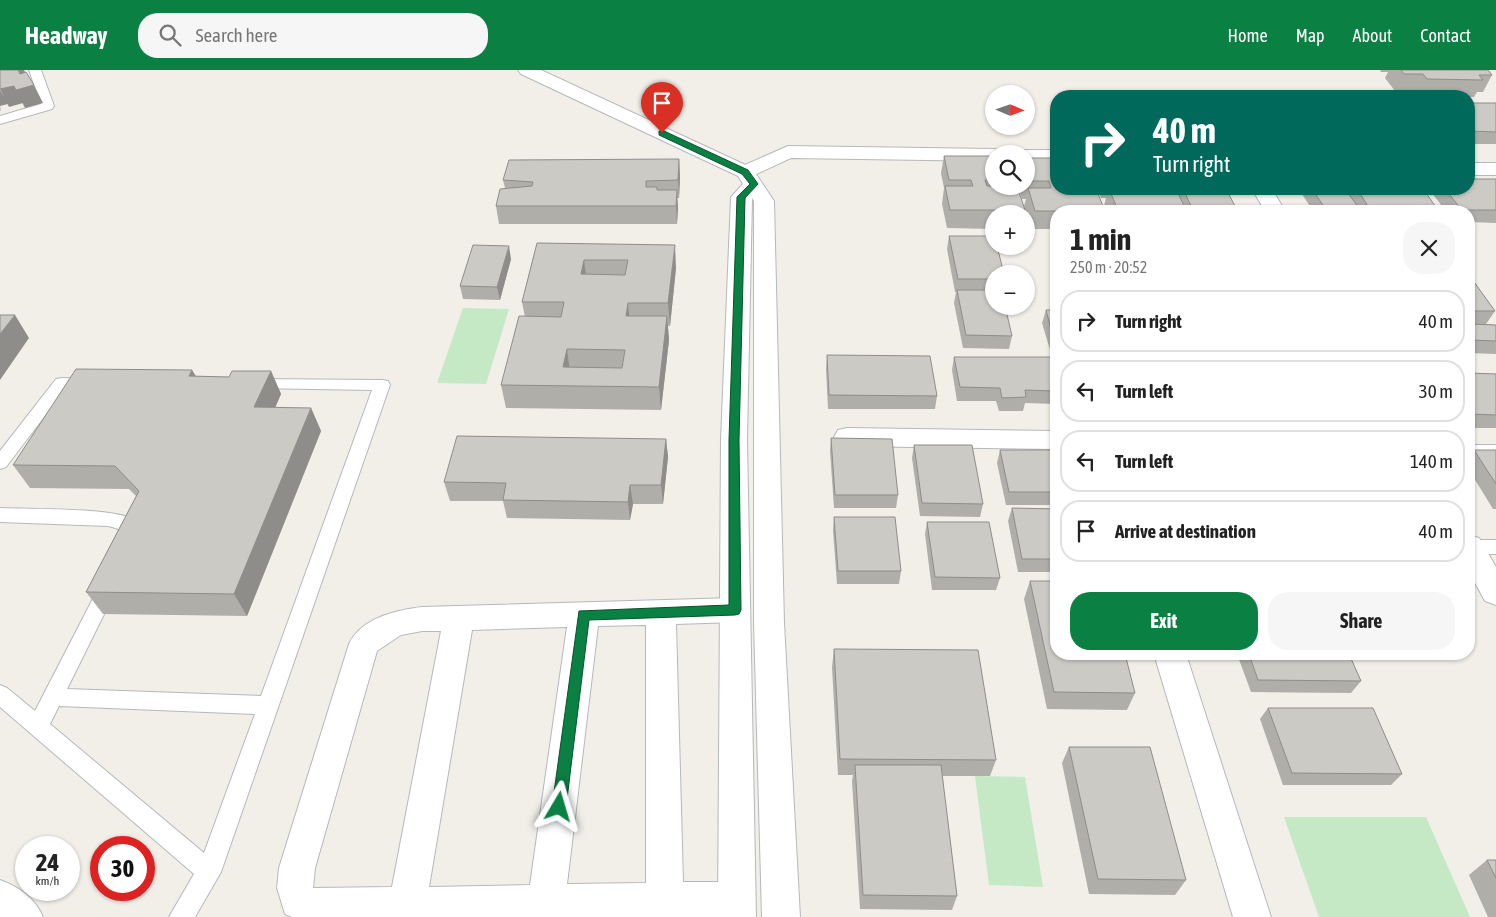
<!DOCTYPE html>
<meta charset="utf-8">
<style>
body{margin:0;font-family:"Asap Condensed",sans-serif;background:#f6f6f6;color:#222;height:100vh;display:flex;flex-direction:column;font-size:19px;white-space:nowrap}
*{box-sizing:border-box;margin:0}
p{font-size:16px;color:#767676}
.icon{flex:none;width:28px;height:28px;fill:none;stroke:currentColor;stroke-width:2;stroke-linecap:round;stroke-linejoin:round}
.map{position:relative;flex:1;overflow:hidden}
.drawer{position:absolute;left:1050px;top:135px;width:425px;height:455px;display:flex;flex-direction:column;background:#fff;border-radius:20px;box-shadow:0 1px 4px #0004}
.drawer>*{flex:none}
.banner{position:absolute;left:1050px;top:20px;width:425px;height:105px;border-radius:20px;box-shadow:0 1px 4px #0004;background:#00695c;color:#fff;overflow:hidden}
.needle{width:32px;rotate:92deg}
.tools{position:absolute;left:985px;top:15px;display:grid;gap:10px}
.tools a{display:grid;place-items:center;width:50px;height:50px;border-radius:50%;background:#fff;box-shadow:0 1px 4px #0004;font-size:25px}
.speed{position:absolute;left:15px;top:766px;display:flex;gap:10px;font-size:25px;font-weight:700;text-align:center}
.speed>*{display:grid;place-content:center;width:65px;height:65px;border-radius:50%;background:#fff;box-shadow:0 1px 4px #0004;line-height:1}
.speed small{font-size:12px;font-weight:400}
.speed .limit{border:8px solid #d22;background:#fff;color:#111}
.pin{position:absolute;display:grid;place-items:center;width:42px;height:42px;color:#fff;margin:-51px -21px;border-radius:50% 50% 50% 0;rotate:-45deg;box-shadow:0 0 5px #0007}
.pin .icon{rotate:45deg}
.me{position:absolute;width:55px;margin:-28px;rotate:7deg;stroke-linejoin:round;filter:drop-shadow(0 0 4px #0008)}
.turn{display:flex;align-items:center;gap:18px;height:105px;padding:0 20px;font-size:22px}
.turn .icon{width:65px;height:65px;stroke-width:2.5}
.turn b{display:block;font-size:35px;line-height:42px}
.round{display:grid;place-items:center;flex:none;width:52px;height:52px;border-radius:20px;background:#f6f6f6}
.headline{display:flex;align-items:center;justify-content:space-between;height:85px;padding:0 20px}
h1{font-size:30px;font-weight:700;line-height:38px}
.primary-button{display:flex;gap:10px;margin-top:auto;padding:10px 20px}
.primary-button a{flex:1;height:58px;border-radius:20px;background:#0b8043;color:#fff;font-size:20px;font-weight:700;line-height:58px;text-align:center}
.primary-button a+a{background:#f6f6f6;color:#222}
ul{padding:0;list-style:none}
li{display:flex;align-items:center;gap:15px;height:62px;margin:0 10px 8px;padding:0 10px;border:2px solid #e0e0e0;border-radius:20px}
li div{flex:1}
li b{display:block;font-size:19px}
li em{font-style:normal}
header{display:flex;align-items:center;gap:30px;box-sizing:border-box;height:70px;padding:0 25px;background:#0b8043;color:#fff}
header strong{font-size:24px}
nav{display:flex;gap:28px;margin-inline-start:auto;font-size:18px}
.search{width:350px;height:45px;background:#f6f6f6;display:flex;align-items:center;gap:12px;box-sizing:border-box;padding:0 18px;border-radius:20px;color:#767676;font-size:19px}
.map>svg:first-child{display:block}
</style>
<header>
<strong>Headway</strong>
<div class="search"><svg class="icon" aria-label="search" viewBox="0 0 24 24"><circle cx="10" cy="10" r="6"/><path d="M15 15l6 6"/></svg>Search here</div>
<nav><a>Home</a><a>Map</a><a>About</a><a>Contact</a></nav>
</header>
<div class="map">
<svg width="1496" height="847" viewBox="0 0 1496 847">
<rect width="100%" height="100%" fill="#f1efe8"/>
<path fill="#c5e8c5" d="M463 238 509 239 486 314 437 313Z
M975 706 1025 707 1043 817 989 815Z
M1284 747H1426L1470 847H1319Z"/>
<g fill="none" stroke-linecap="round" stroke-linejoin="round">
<g stroke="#b5b8bc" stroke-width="2">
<path id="service" d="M29 0H41L54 36 52 39 0 54V46L41 34Z
M62 308 96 309 98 313 96 317 66 318 6 397 0 399V381L56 309Z
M254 309 382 310 388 311 390 315 221 802 195 847H169L194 804 0 637V615L7 618 35 641 101 513 108 510 115 513 117 518 67 619 261 626 372 320 248 318 246 314 248 310ZM59 636 255 644 204 783 50 654Z
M1469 375H1496V387H1469Z
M0 438C25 439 115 438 132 449 141 454 143 467 138 476L132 478 126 476C118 462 127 460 108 456L0 452Z
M1469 470H1496V484H1469Z"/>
</g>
<g stroke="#b5b8bc" stroke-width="2">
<path id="minor" d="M788 76 994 79 1001 81 1003 84H994V91L791 88 752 106 745 108 738 106 735 102 738 98Z
M1026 80H1056V92H1026V84H1018Z
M1469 93H1496V105H1469Z
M1252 119H1272L1285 141H1265Z
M847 358 1056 361V379L847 376 838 374 834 367 838 360Z
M1469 465 1479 468 1496 497V535L1485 531 1469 502Z
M735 528 746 531 750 540 746 549 735 552 676 554 683 812H737L750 817 755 830 750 843 740 847H292L285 844 277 818 279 798 349 574C361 548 396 540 422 537ZM646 555V813L567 814 598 556ZM567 557 530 815 429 817 472 560ZM422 561H441L392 817 313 818 315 798 377 581 401 565Z
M1154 584H1186L1271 847H1233Z"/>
</g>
<g stroke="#b5b8bc" stroke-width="2">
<path id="tertiary" d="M518 0H541L752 98 774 131 784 553 800 847H762L754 553V131L752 128 747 370 756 847H718L721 370 731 127 743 114 738 106 521 4Z
M0 810C19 817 35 828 43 847H0Z"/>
</g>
<use href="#service" fill="#fff" fill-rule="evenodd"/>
<use href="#minor" fill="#fff" fill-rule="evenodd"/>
<use href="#tertiary" fill="#fff" fill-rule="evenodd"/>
</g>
<path fill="#afaea9" d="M1380 0H1488L1492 5 1483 22H1477L1474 27H1469V26H1419L1415 21H1395L1385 8 1388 2H1381Z
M1469 33H1496V74H1469Z
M944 86H994V116L1025 140 1024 144H994V159L947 158 942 134 944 118 941 103Z
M1026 88H1056V159H1031L1024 136 1026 129H1022L1018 116H1026Z
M679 89 680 107 679 128H677L678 138 677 154H499L496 136 505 118 503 110Z
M1496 109V153L1469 152V141H1446L1431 122 1433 119H1469Z
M1097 119H1226L1235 136 1233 141H1106L1104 136 1106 128H1101Z
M1304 119H1345L1348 122 1349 119H1404L1406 123 1438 140 1437 141H1313L1302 124Z
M949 166 994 204V236L1012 266 1009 279 963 278 954 233 956 222H955L947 179Z
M537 173 676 198 670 256H668L669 270 661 340 506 338 501 315 525 247 522 232Z
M511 189 500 230 463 229 460 216Z
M1469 205 1495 241 1486 254 1496 255V284L1469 283Z
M1046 240H1056V284L1051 283 1042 253Z
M827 285 937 326 935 339H828L826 298Z
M954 287H1056V334L1025 333 1023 341H999L996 331H957L952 300Z
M192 300 196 306 229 307 271 301 281 324 275 338H311L321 361 247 546 103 544 86 522 136 426 129 419 30 418 13 395Z
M1469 303 1496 304V358H1469Z
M831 368 898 425 896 438H834L830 381Z
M666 369 668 387 663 434H633L630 450 507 448 503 431H450L444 412Z
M914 375 983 434 980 447 920 446 912 388Z
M1000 380H1056V435H1006L997 393Z
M1474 380H1496V439H1493L1469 400V387Z
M1012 438 1056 439V502H1018L1008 451Z
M834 447 901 501 899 514H837L833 460Z
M927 452 1000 508 996 520H932L925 464Z
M1030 511 1135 623 1127 640 1047 639 1024 529Z
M834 579 996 690 990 706H942L957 826 952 840 860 839 852 711 853 705H838L832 597Z
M1237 584H1349L1361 611 1351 623 1251 622Z
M1268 638 1402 704 1391 715H1283L1260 649Z
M1069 677 1186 810 1175 825 1089 824 1062 693Z
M1487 790H1496V847H1488L1469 805Z"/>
<path fill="#8f8d8a" d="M18 0H24L30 12 25 13Z
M34 15 43 33 25 38 16 20Z
M14 16 23 33 9 37 0 19Z
M0 20 8 34 0 36 1 42 0 39Z
M679 89 680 107 679 128 678 110Z
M677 120 678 138 677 154 676 136Z
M675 175 676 198 670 256 668 233Z
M509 176 511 189 500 230 497 217Z
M584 190 587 213 581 204Z
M628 233 630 256 626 246Z
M15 245 29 268 0 310V264Z
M667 246 669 270 661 340 659 317Z
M567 279 570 302 563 297Z
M192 300 204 323 189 306Z
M271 301 281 324 265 361 254 337Z
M311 338 321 361 247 546 234 524Z
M666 369 668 387 663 434 661 415Z
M630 415 633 434 630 450 628 432Z"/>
<path fill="#cccac5" stroke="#8f8d8a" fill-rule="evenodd" d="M0 0H18L20 4 26 2 34 15 16 20 14 16 0 19Z
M1401 0H1488L1492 5H1479L1483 10 1427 9 1423 4H1404Z
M1469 33H1496V62L1469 61Z
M944 86H994V110H985L987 116H1017L1025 140H950L945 116H973L971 110H949Z
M1026 88H1056V119H1096L1105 141H1035L1028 118H1051L1049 111H1026Z
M679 89 678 110 646 111V117H657V120H677L676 136H496L500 119 532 116 533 112 503 110 509 90Z
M1469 109H1496V140H1462L1445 119H1469Z
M1109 119H1176L1186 140H1118Z
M1183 119H1226L1235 136H1191Z
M1312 119H1345L1361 141H1327Z
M1357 119H1404L1406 123H1426L1438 140 1370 139Z
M949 166H994V176H997L1004 204H994V209H958Z
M537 173 675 175 668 233H628L626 246H667L659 317 501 315 519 246 561 247 564 232H522ZM584 190H628L625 205 581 204ZM567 279 625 280 622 298 563 297Z
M473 175 509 176 497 217 460 216Z
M1469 205 1495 241H1469Z
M957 220H994V236H1005L1012 266 966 265Z
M1046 240H1056V270H1054Z
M0 245H15L0 264Z
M1469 254 1496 255V271L1469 270Z
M827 285 930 286 937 326 829 325Z
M954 287H1056V321L1025 320 1026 327 1002 328 1000 318 960 317Z
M76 299 192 300 189 306 229 307 232 301H271L254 337 311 338 234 524 86 522 139 421 115 396 13 395Z
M1469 303 1496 304V345L1469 344Z
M457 366 666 369 661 415H630L628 432 503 430 506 413 444 412Z
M831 368 892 369 898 425H835Z
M914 375H972L983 434 922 433Z
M1000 380H1056V422H1009Z
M1474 380H1496V414Z
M1012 438 1056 439V489H1022Z
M834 447H895L901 501H838Z
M927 452H989L1000 508 935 507Z
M1030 511H1056V584H1125L1135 623 1054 622Z
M834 579 978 580 996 690 840 689Z
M1249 584H1349L1361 611 1258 610Z
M1268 638H1373L1402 704 1292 703Z
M1069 677H1150L1186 810 1098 809Z
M855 695H941L957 826 863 825Z
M1487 790H1496V808Z"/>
<path fill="#0b8043" stroke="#07532c" d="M659 61H664L748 100 758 114 745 128 739 370 741 540 739 544 735 545 589 550 566 737 564 742 559 743 554 742 552 737 579 541 729 535V370L737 127 750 114 742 104 659 65Z"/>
</svg>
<div class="tools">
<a><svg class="needle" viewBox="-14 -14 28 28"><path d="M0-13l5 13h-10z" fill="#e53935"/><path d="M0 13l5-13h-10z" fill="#767676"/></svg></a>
<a><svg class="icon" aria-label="search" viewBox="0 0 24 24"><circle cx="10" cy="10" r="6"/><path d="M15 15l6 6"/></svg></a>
<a>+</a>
<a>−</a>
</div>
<div class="speed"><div>24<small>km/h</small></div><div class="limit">30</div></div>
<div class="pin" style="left:662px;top:63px;background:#d93025"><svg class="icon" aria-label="arrive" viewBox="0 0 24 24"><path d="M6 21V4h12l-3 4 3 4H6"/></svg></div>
<svg class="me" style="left:559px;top:737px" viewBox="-20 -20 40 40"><path d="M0-17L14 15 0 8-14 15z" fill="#0b8043" stroke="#fff" stroke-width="4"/></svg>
<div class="banner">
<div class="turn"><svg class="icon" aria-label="right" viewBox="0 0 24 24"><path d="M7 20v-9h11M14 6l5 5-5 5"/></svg><div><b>40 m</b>Turn right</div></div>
</div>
<section class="drawer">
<div class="headline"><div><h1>1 min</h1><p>250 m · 20:52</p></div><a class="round"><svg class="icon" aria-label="close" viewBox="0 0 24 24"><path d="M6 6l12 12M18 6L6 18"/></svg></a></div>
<ul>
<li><svg class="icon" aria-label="right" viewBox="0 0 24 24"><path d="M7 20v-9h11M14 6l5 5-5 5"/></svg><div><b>Turn right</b></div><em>40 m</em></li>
<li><svg class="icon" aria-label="left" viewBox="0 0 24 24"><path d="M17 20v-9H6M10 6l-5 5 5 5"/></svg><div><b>Turn left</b></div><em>30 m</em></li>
<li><svg class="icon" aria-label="left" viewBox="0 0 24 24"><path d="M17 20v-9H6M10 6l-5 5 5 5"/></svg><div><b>Turn left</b></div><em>140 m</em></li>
<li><svg class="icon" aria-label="arrive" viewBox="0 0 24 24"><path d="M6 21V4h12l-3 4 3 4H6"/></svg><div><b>Arrive at destination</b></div><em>40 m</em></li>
</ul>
<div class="primary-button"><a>Exit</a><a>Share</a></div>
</section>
</div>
